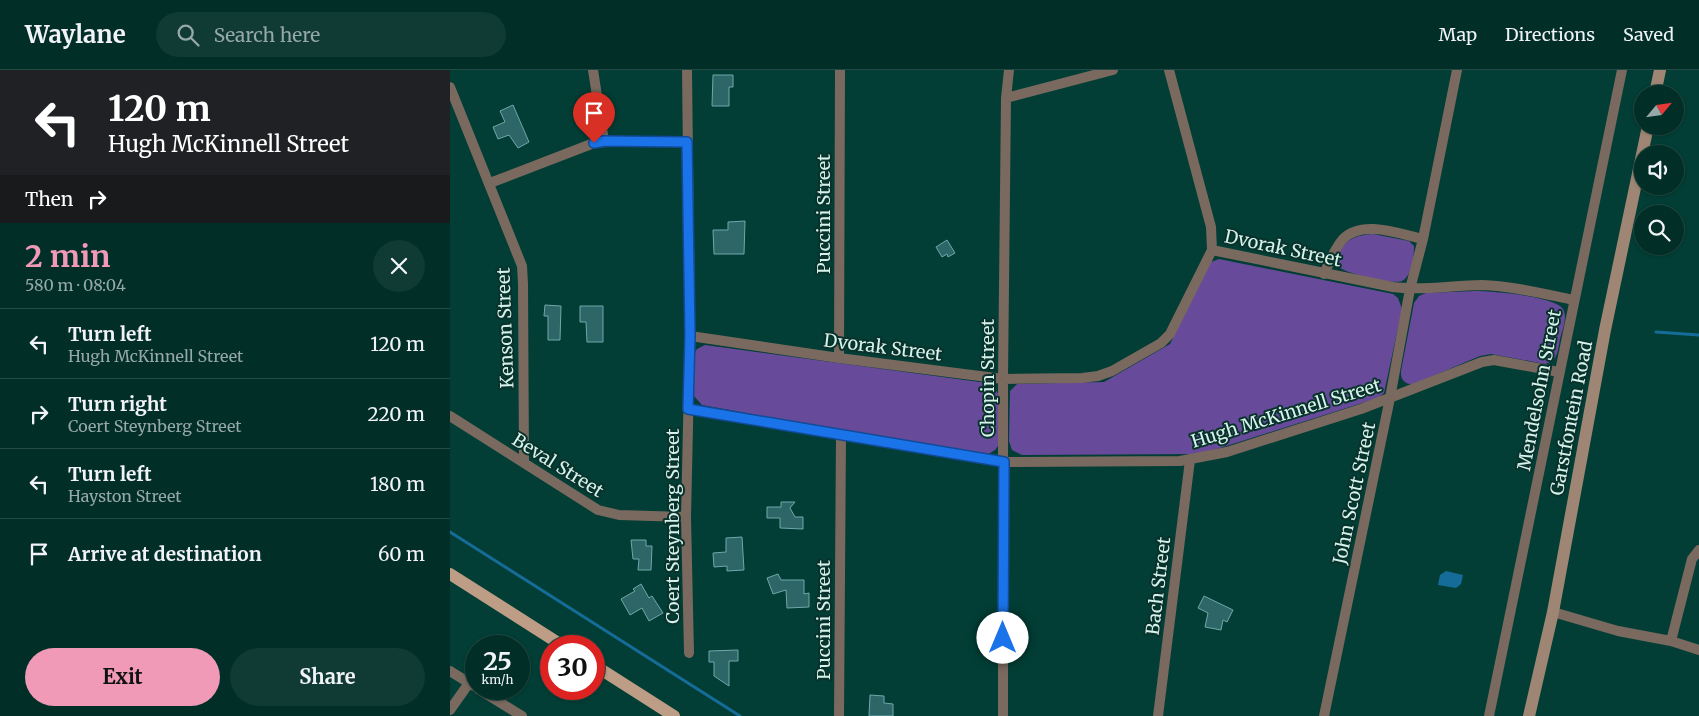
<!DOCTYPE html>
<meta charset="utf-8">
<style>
body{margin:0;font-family:Merriweather,serif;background:#103a34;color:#f1f3f6;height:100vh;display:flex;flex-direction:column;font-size:19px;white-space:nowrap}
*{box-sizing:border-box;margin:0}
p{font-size:16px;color:#96a8a8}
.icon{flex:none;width:28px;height:28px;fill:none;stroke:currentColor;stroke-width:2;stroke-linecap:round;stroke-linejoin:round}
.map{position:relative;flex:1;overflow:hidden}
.details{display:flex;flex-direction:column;background:#022e28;width:450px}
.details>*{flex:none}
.top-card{background:#202124;color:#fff;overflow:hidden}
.needle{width:32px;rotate:61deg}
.controls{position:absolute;left:1184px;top:15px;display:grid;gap:10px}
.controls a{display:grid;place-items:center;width:50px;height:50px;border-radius:50%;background:#022e28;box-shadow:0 1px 4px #0004,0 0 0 1px #234a45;font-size:25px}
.speed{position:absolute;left:15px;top:565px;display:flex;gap:10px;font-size:25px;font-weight:700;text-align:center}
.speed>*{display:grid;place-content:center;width:65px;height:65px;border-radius:50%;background:#022e28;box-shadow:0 1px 4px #0004,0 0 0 1px #234a45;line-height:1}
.speed small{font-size:12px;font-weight:400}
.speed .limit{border:8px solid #d22;background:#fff;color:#111}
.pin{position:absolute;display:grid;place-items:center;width:42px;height:42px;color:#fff;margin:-51px -21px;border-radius:50% 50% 50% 0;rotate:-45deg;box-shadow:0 0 5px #0007}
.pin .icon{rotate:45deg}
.me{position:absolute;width:55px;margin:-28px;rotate:0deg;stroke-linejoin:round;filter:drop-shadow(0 0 4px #0008)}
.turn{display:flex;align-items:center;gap:18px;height:105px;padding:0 25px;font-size:22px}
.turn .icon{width:65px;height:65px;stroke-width:2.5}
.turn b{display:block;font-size:35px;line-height:42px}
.then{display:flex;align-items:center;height:48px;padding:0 25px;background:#0003;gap:10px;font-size:19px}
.round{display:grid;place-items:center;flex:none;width:52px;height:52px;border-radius:26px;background:#103a34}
.overview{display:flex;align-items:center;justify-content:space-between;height:85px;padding:0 25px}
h1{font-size:30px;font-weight:700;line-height:38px;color:#f09ab7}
.cta{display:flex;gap:10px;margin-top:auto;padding:10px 25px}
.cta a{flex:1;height:58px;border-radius:30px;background:#f09ab7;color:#111;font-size:20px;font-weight:700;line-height:58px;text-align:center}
.cta a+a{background:#103a34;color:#f1f3f6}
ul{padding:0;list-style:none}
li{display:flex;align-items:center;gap:15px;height:70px;padding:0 25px;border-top:1px solid #234a45}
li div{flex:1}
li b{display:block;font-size:19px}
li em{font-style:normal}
header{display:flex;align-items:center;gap:30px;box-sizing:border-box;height:70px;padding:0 25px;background:#022e28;border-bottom:1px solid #234a45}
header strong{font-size:24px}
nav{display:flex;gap:28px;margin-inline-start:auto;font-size:18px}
.search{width:350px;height:45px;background:#103a34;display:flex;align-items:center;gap:12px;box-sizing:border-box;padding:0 18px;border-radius:28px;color:#96a8a8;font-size:19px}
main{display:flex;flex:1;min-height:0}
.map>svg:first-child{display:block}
</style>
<header>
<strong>Waylane</strong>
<div class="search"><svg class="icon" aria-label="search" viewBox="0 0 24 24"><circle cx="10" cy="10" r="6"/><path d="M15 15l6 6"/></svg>Search here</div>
<nav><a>Map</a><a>Directions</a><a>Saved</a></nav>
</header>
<main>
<section class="details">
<div class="top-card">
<div class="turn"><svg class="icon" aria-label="left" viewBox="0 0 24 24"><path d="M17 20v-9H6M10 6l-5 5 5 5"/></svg><div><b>120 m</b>Hugh McKinnell Street</div></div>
<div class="then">Then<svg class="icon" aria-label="right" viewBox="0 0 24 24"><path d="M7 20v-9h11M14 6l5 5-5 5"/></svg></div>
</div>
<div class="overview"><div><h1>2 min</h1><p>580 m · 08:04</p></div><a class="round"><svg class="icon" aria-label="close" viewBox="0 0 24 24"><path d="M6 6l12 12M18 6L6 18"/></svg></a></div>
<ul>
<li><svg class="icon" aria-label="left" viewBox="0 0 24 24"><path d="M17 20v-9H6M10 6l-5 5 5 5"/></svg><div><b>Turn left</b><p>Hugh McKinnell Street</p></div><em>120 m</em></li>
<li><svg class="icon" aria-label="right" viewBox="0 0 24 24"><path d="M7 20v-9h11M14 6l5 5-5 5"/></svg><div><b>Turn right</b><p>Coert Steynberg Street</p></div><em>220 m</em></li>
<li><svg class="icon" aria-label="left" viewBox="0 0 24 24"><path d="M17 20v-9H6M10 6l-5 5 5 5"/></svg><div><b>Turn left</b><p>Hayston Street</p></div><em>180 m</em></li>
<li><svg class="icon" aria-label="arrive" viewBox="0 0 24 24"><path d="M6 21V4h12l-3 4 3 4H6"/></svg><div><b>Arrive at destination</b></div><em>60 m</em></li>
</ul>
<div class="cta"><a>Exit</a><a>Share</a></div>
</section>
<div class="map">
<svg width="1249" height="646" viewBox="0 0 1249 646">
<rect width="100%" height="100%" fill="#023e35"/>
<path fill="#674b9a" d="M923 164 959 171 964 176C964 186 962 206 952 211 945 215 890 203 887 195 886 192 888 187 889 184 894 169 908 165 923 164Z
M769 189 943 224 948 228 952 239 934 323 928 328 751 384 572 385 562 380 559 371 560 321 567 314 654 312 720 274 761 192Z
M1026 221C1041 221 1105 226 1113 239 1118 247 1112 261 1110 269 1108 280 1108 291 1095 294L1041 284 1030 286 964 314C956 315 950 310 951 301L964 233 969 226 976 223Z
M255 275 537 313 542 315 549 325 548 376 545 380 537 385 405 363 252 335 243 325V285L247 279Z"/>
<path fill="#166c98" d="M996 501 1013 505 1011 514 1006 518 988 515 990 505Z"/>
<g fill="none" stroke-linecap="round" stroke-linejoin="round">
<path stroke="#166c98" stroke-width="3" d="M1206 262 1249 265
M0 462 290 646"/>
</g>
<path fill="#2e6668" stroke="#6fa8aa" d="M263 5H283V17H279V36H262Z
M63 35 79 72 68 78 59 65 48 69 43 57 55 52 50 41Z
M295 151 294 184H264L263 160H278V152Z
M497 170 505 183 498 187 497 184 492 187 486 177Z
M95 235 111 236 110 270H98V246H94Z
M130 236H153V272H137L136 252H130Z
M331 432H345L340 438 345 447H353V459L330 458V448H317V437H331Z
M292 467 294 500 277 501V496L264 497 263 483 276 482V468Z
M181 470H196V476H202L201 500H188L189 489H183Z
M328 504 331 510H354V524L359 523V537L337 538 336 520 323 524 317 508Z
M191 514 199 528 202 526 213 543 199 551 192 538 180 545 171 529 185 521 183 519Z
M754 526 783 540 777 552 773 550 771 560 755 557 758 543 748 538Z
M288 580V591H279V616L264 606V592H259V581Z
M420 625 434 626V633L443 634V646H419Z"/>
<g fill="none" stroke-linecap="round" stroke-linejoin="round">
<path stroke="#79695e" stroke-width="10" d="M143 0 154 71
M237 0 240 266 236 447 239 583
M0 17 72 196 73 214 74 393
M556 28 663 0
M40 113 144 73 168 71 237 72
M762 180 943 217C973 221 1003 215 1032 215 1063 216 1094 224 1124 230
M874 204C879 193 884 179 893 169 912 149 950 164 973 169
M240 266 389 288 553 309 632 308 648 306 662 301 711 273 720 264 762 180 761 157 719 0
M389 288 390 0
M238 339 554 392 730 391 777 382 911 339 1032 292 1044 290 1109 302
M0 346 148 440 169 445 236 447
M1103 542 1168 561 1221 571 1249 580
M1221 571 1242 489 1249 480
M0 601 24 616
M28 619 72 646
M0 640 19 613
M389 646 391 365
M553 646V309L556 28 559 0
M708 646 740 390
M874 646 940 328 960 219 973 169 1007 0
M1039 646 1172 0"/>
<path stroke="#9f8674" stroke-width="12" d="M1205 24 1210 0
M1079 646 1103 542 1155 260 1198 56"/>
<path stroke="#bd9d85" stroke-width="12" d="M0 504 113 576
M144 595 224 646"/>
</g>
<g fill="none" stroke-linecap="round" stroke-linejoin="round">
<g stroke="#114b97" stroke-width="12">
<path id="route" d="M144 73 154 71 237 72 240 266 238 339 554 392 553 568"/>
</g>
<use href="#route" stroke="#1a73e8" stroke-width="9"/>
</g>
<g text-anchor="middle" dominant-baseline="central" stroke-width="4" stroke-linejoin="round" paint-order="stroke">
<g font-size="18" fill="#d7f2eb" stroke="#08322b">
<text transform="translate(373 144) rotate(-90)">Puccini Street</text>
<text transform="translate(833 178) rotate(12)">Dvorak Street</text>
<text transform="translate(55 258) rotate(-92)">Kenson Street</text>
<text transform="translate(433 277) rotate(7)">Dvorak Street</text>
<text transform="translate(537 308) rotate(-90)">Chopin Street</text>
<text transform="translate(1089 320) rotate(-79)">Mendelsohn Street</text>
<text transform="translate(836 343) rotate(-17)">Hugh McKinnell Street</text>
<text transform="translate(1121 348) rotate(-79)">Garstfontein Road</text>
<text transform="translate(108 395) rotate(32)">Beval Street</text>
<text transform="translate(904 423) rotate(-78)">John Scott Street</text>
<text transform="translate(222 456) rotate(-90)">Coert Steynberg Street</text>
<text transform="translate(708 516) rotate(-83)">Bach Street</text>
<text transform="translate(373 550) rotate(-90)">Puccini Street</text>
</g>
</g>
</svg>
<div class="controls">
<a><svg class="needle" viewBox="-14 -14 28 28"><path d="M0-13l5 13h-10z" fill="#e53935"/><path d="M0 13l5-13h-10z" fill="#96a8a8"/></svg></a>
<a><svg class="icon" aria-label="sound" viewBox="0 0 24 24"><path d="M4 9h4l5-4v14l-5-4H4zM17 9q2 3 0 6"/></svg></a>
<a><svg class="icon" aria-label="search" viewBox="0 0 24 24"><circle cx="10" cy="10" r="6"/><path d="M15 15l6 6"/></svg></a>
</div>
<div class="speed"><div>25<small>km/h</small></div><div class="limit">30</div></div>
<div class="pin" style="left:144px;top:73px;background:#d93025"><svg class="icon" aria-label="arrive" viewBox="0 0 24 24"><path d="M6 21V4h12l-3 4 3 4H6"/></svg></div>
<svg class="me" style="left:553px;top:568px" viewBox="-20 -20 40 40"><circle r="19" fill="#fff"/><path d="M0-13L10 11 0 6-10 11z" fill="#1a73e8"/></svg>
</div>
</main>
